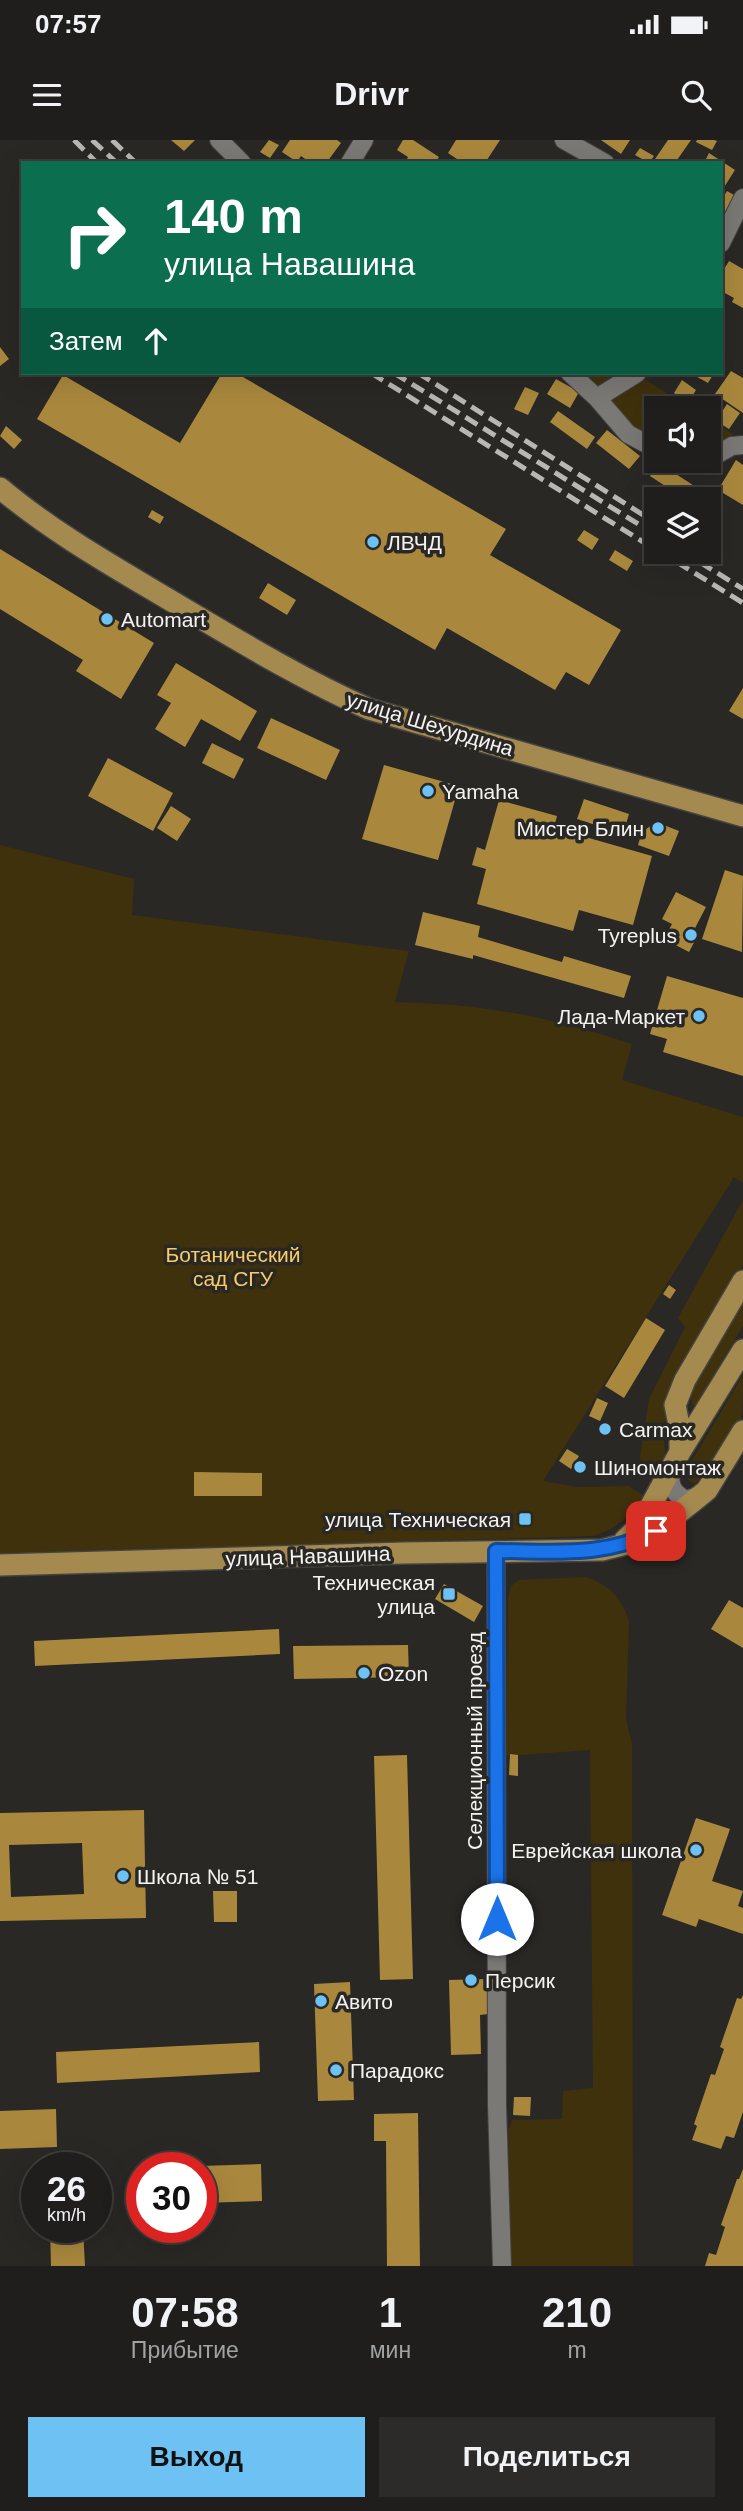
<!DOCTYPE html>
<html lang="ru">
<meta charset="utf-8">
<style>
body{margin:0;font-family:Helvetica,sans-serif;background:#2c2b29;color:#f1f3f6;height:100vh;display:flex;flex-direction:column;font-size:26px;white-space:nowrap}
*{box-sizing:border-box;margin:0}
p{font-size:23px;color:#a1a2a3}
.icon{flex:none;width:38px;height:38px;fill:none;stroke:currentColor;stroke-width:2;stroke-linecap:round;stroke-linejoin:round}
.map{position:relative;height:2126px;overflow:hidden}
.sheet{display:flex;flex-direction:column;background:#1f1e1c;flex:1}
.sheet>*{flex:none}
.top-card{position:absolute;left:21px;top:21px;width:702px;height:214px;border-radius:0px;box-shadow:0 7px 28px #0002,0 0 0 2px #3c3c3b;background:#0b6e4f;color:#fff;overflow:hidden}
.tools{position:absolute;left:644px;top:256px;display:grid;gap:14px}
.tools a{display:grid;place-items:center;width:77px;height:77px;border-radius:0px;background:#1f1e1c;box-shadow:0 7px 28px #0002,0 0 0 2px #3c3c3b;font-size:35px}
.speed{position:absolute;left:21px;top:2012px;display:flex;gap:14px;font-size:35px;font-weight:700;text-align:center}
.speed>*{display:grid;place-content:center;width:91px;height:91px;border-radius:50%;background:#1f1e1c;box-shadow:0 7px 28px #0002,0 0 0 2px #3c3c3b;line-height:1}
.speed small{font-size:18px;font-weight:400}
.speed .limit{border:10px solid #d22;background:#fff;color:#111}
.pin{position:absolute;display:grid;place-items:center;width:60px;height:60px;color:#fff;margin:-30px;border-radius:14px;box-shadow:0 4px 10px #0006}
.me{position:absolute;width:77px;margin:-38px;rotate:0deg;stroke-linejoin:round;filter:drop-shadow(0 0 5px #0008)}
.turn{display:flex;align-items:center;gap:24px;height:147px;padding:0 28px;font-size:32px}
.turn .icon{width:91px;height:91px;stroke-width:2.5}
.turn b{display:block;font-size:49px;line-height:60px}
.then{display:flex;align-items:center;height:66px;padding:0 28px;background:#0003;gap:14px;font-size:26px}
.eta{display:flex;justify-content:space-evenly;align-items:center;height:119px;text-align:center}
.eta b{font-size:42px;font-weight:600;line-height:49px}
.action{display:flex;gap:14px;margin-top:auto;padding:14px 28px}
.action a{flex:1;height:80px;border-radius:0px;background:#6dc2f3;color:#111;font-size:28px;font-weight:600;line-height:80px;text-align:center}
.action a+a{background:#2c2b29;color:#f1f3f6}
.status{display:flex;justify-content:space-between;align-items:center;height:49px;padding:0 35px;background:#1f1e1c;direction:ltr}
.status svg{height:19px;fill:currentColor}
header{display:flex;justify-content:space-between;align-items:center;height:91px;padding:0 28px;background:#1f1e1c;font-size:32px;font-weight:600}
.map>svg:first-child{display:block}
</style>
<div class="status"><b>07:57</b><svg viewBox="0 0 49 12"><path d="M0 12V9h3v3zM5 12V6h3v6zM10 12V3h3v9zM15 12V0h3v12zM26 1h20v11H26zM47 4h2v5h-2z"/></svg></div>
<header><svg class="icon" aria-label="menu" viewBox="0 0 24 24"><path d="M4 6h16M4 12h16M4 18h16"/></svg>Drivr<svg class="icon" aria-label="search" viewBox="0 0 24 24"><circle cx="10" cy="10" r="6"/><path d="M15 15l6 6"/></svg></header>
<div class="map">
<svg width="743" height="2126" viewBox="0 0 743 2126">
<rect width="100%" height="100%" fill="#292825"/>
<path fill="#40310d" d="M581 233H626L643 238 690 268H656V303L636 291Z
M709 279 734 295 709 310Z
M0 705 134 739 132 775 409 811 395 862C421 863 447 864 472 867 527 873 580 887 632 904L622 940 743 977V1043L734 1037 543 1341 577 1347 628 1346 646 1357C631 1375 617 1389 593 1396L0 1413Z
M743 1060V1125L674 1240 666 1262 664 1301 666 1322 659 1337 641 1326 640 1316 649 1259 685 1187 678 1178Z
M743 1162V1186L695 1266 692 1264C687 1245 731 1181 743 1162Z
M743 1235C743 1247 743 1264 742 1275 737 1288 706 1339 694 1343L688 1340 687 1329Z
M585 1437C608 1443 623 1459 629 1482L626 1580 632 1603 633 2126H511L508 1992 512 1980 562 1979 563 1951 593 1948 590 1610 506 1616 508 1458 511 1446 519 1440Z"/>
<path fill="#a9883d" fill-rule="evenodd" d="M171 0H195L184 11Z
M269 0 279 5 270 18 260 12Z
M290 0H337L341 3 327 22 322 19 319 23H306L308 21 301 16 297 22 282 12Z
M403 0H413L439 17 435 23H405L408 17 397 10Z
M456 0H500L485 23H463L448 13Z
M601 0H630L621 14Z
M668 0H691L675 23H661L655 19Z
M697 0H714L717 1 712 10 696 2Z
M640 8 654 16 649 23 635 15Z
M709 13 735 30 721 52V23H704Z
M727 51 734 55 725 72 721 70V61Z
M729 121 743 129V168L732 162 734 158 721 151V134Z
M0 207 9 219 0 226Z
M731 231 743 238V273L715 254Z
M222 233H236L506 389 490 415 621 490 589 545 566 532 555 550 447 488 435 510 37 279 63 235 180 303Z
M690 233H714L708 243Z
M556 239 579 252 570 268 547 254Z
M682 240 696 250 688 263 674 253Z
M525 247 539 253 528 275 514 269Z
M727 264 740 273 729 289 716 281Z
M558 271 595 297 587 309 550 282Z
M6 286 22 300 14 309 0 296Z
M607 290 640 316 629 329 596 303Z
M736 320 743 325V365L718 350Z
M659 323 699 349 693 359H685L650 336Z
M152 370 164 377 160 384 148 377Z
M584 390 599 399 592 410 577 400Z
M0 409 154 503 121 559 76 531 83 520 0 469Z
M615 410 633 421 627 431 609 420Z
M268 443 296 460 287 475 259 458Z
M176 523 257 571 240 601 201 579 185 607 155 589 171 563 157 555Z
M743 548V579L729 571Z
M271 578 340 610 326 640 257 608Z
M212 603 244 619 234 639 202 623Z
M108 618 173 653 153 691 88 656Z
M384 625 459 646 438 720 362 699Z
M584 659 629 674 623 694 577 679Z
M499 660 557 676 554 688 652 716 633 785 579 770 573 791 477 764 486 729 472 725 477 707 485 710Z
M171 666 191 679 177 701 157 688Z
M656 682 679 691 669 716 638 705 642 692Z
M725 730 743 736 742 812 702 799Z
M676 752 706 767 693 792 698 795 689 812 664 799 672 784 662 779Z
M423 772 480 786 478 797 562 822 564 816 631 836 624 858 473 815V819L415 805Z
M667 836 743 858V936L663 912 667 899 650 894Z
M669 1145 676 1150 670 1159 663 1154Z
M646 1178 665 1190 624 1258 605 1246Z
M597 1258 608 1263 600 1281 589 1276Z
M567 1309 579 1316 571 1329 559 1321Z
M194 1332 262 1333V1356H194Z
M444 1444 483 1466 474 1482 435 1459Z
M729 1460 743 1468V1508L711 1489Z
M279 1489 280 1514 35 1526 34 1501Z
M408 1505 409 1537 294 1539 293 1506Z
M510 1614 518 1615V1636L509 1635Z
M407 1615 413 1839 380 1840 374 1616Z
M144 1670 146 1778 0 1781V1673ZM82 1703 84 1754 11 1757 9 1705Z
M696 1678 730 1689 712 1741 743 1751 738 1766 743 1768V1794L699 1779 696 1787 662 1775Z
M213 1751H237V1782H214Z
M487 1839 488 1874 480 1875 481 1914 451 1915 449 1840Z
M350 1842 354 1960 318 1961 314 1844Z
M743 1855V1972L734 1998 726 1996 721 2009 692 2000 697 1986 694 1984 711 1934 715 1935 724 1909 720 1907 737 1858 741 1859Z
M259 1902 260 1932 57 1943 56 1912Z
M514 1957H531L530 1976 513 1975Z
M56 1969 57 2007 0 2009V1971Z
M418 1973 420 2126H387L386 2001H374V1974Z
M261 2024 262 2061 201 2063V2026Z
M743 2029V2126H705L709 2113 716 2115 725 2087 721 2085 737 2039H739Z
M50 2088H83L85 2126H51Z"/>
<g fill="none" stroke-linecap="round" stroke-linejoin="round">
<g stroke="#444341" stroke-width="20">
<path id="minor" d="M219 0 242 23
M564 0 605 23
M350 23 364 0
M721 103 743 58
M570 233 597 258 628 294 656 309
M597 258 637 233
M709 319 732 306 743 305
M673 320 694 325 706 320
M671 1329C669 1344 671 1352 686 1360L701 1355
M496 1411 497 1965 502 2126"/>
</g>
<g stroke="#444341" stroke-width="24">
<path id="major" d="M0 348C51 391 111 425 168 459 234 498 299 538 369 569L743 676
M680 1312V1290L675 1265 685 1240 743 1141
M624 1401 641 1384 680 1312 743 1210
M0 1425 404 1413 602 1410 638 1401 656 1391 701 1355 707 1350 743 1291"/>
</g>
<use href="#minor" stroke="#7b7976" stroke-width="18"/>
<use href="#major" stroke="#a48a4e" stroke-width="21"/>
<path stroke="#b8b7b5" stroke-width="5" stroke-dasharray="14 7" stroke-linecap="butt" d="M74 0 97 23
M92 0 117 23
M112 0 136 23
M371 233 656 410
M394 233 656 395
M418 233 656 383
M659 411 743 463
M682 411 743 449"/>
</g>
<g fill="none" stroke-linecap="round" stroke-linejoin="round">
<g stroke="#114b97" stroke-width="18">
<path id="route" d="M497 1779 496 1411C553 1411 604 1418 656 1391"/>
</g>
<use href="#route" stroke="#1a73e8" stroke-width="12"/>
</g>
<g fill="#6dc2f3" stroke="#292825" stroke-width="2.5">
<circle cx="373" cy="402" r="7"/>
<circle cx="107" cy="479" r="7"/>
<circle cx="428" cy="651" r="7"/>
<circle cx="658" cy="688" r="7"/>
<circle cx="691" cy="795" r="7"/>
<circle cx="699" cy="876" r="7"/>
<circle cx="605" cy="1289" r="7"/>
<circle cx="580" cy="1327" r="7"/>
<rect x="518" y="1372" width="14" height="14" rx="3.5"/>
<rect x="442" y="1447" width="14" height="14" rx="3.5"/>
<circle cx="364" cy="1533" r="7"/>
<circle cx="696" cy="1710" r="7"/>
<circle cx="123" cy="1736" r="7"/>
<circle cx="471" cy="1840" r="7"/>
<circle cx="321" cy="1861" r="7"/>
<circle cx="336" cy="1930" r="7"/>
</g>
<g text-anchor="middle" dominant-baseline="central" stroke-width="7" stroke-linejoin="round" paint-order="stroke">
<g font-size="21" fill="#f4f3f2" stroke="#292825" text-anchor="start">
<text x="387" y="402">ЛВЧД</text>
<text x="121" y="479">Automart</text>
<text x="442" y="651">Yamaha</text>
<text x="644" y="688" text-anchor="end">Мистер Блин</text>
<text x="677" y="795" text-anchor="end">Tyreplus</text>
<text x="685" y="876" text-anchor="end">Лада-Маркет</text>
<text x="619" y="1289">Carmax</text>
<text x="594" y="1327">Шиномонтаж</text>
<text x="511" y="1379" text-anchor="end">улица Техническая</text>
<text x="435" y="1442" text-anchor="end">Техническая<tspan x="435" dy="24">улица</tspan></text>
<text x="378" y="1533">Ozon</text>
<text x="682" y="1710" text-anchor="end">Еврейская школа</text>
<text x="137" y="1736">Школа № 51</text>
<text x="485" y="1840">Персик</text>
<text x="335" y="1861">Авито</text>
<text x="350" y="1930">Парадокс</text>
</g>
<g font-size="21" fill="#f4f3f2" stroke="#292825">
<text transform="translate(430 584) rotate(17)">улица Шехурдина</text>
<text transform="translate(308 1416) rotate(-2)">улица Навашина</text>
<text transform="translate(474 1601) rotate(-90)">Селекционный проезд</text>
</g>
<g font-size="21" fill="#facc64" stroke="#292825">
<text x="233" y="1114">Ботанический<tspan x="233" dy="24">сад СГУ</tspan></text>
</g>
</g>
</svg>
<div class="tools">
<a><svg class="icon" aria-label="sound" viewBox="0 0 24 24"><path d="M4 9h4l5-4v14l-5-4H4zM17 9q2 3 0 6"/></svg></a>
<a><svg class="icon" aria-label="layers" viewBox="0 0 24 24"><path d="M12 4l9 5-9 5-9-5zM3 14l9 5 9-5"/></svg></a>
</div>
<div class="speed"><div>26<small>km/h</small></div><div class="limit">30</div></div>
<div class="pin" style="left:656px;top:1391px;background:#d93025"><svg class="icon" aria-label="arrive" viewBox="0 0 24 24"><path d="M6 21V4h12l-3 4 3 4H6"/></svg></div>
<svg class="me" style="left:497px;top:1779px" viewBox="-20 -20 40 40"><circle r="19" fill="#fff"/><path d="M0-13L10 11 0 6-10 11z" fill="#1a73e8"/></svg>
<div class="top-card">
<div class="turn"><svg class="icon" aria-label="right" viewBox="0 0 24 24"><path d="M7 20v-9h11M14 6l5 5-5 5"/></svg><div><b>140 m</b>улица Навашина</div></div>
<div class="then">Затем<svg class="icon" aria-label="ahead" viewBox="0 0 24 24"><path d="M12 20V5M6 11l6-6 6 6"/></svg></div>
</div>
</div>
<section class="sheet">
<div class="eta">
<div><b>07:58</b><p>Прибытие</p></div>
<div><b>1</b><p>мин</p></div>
<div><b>210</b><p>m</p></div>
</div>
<div class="action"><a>Выход</a><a>Поделиться</a></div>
</section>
